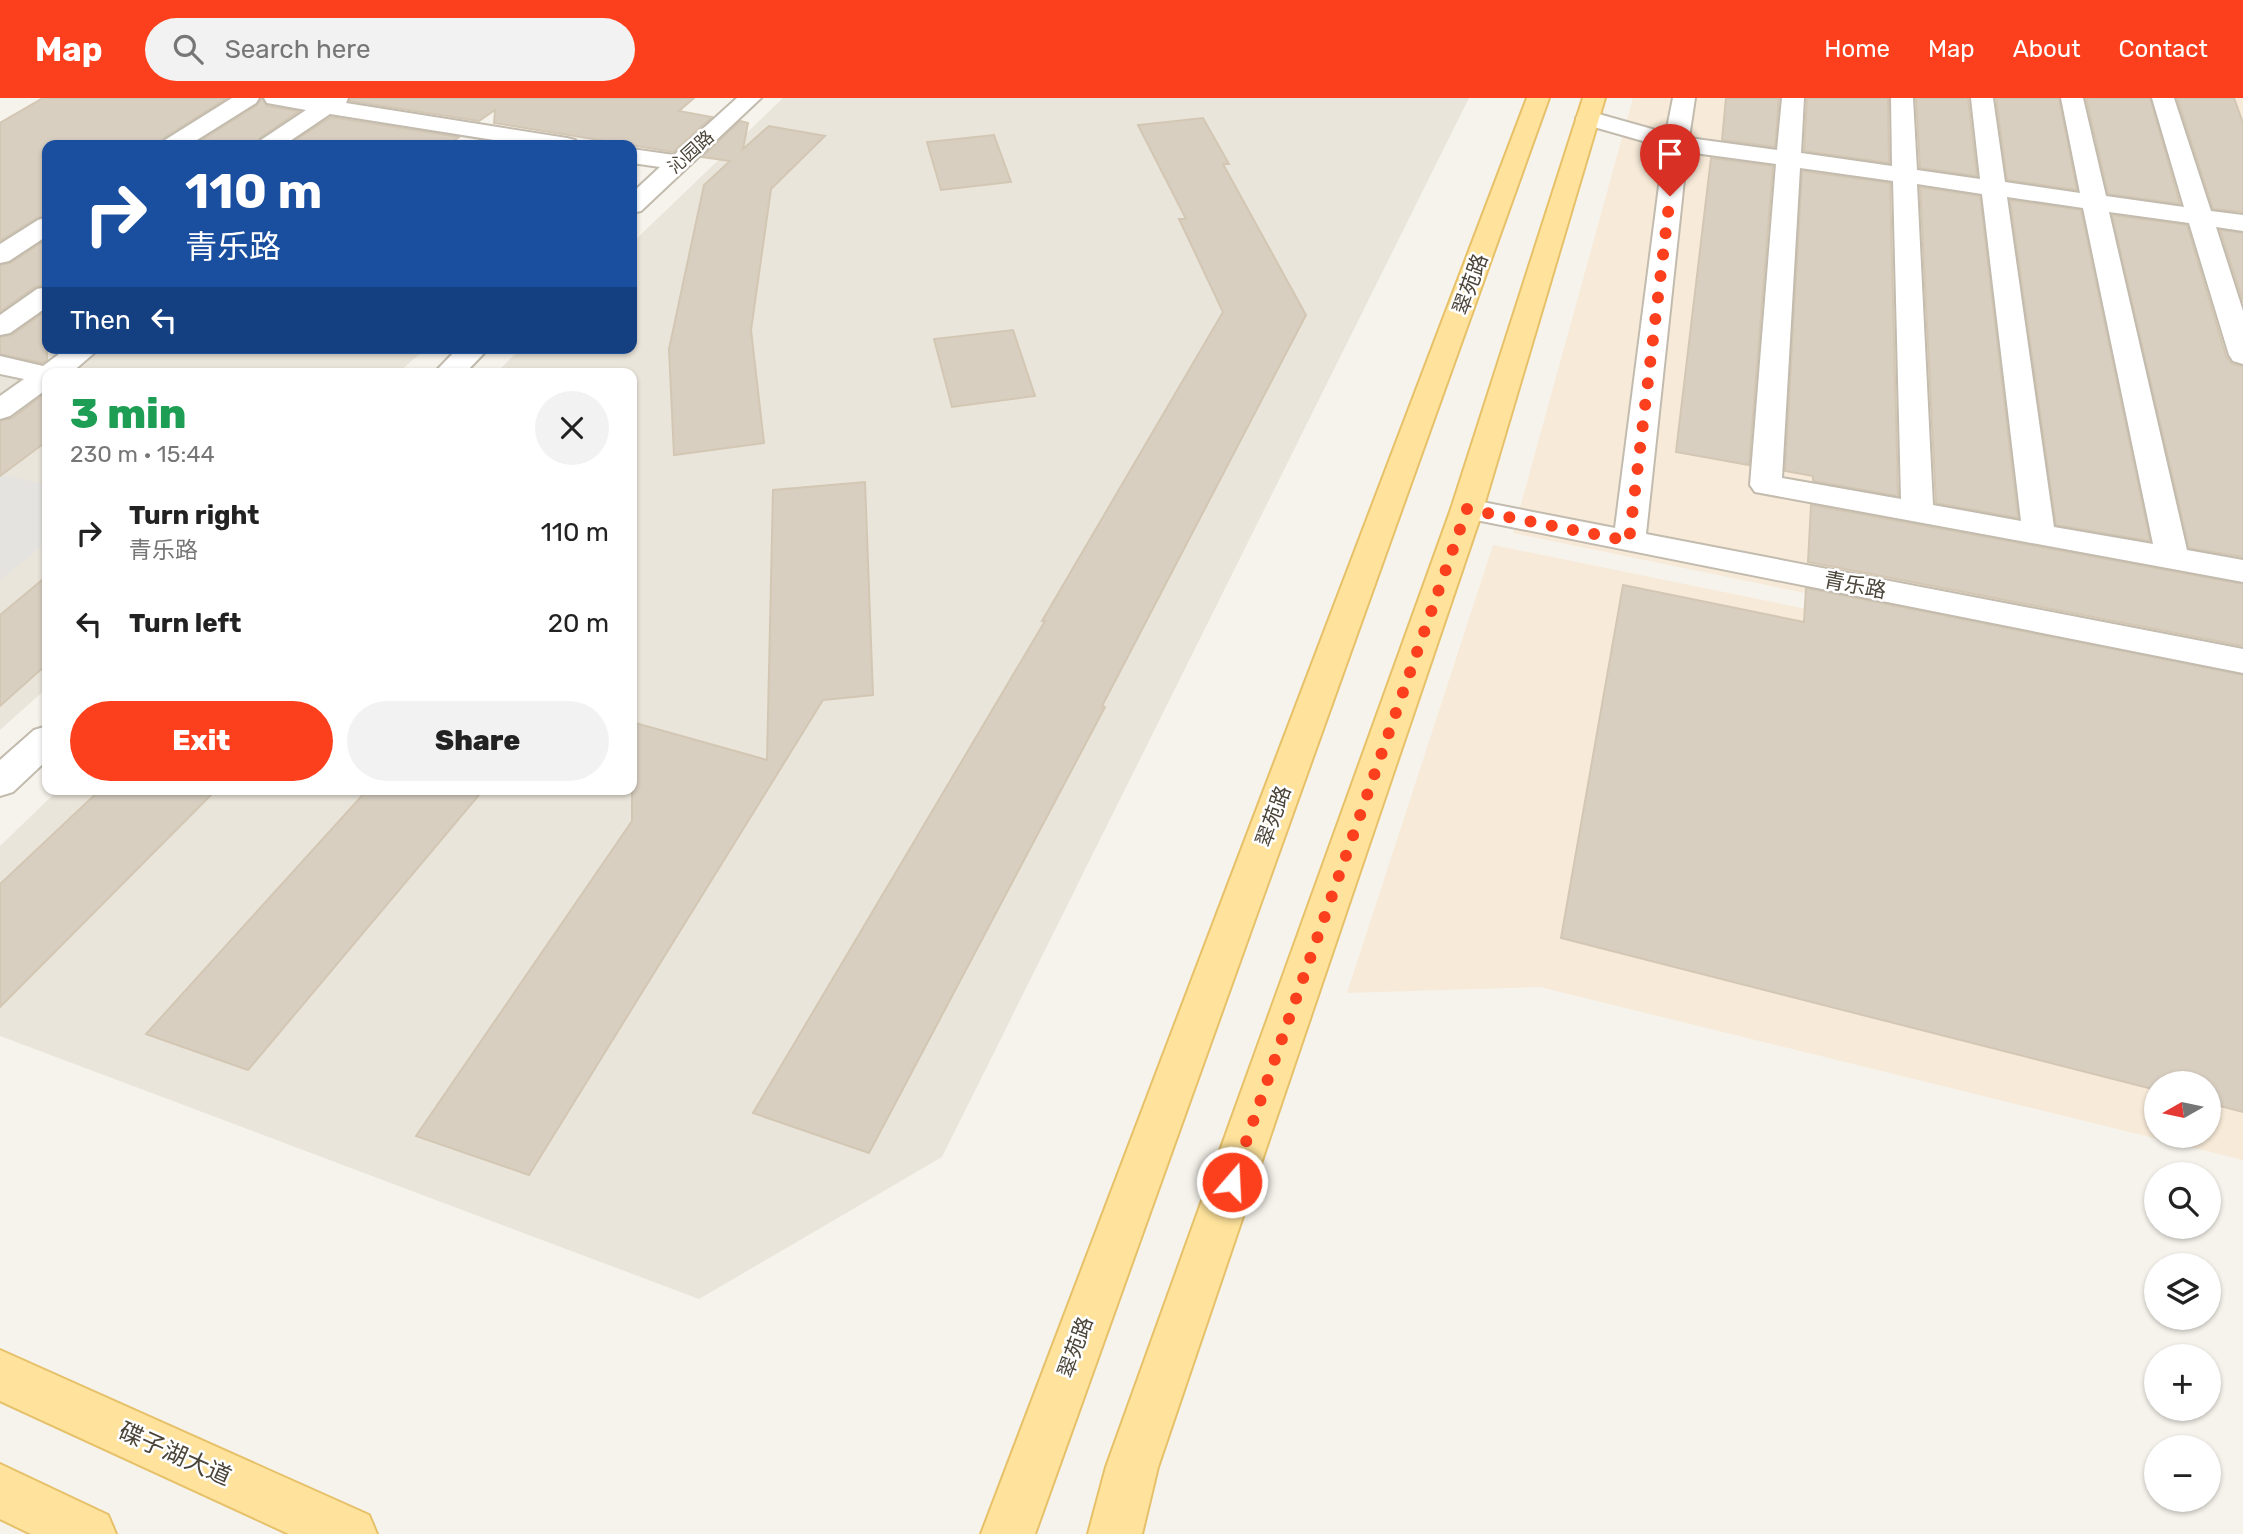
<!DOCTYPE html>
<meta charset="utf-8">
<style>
body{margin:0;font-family:Rubik,"Noto Sans SC",sans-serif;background:#f2f2f2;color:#222;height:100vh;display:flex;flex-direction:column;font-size:26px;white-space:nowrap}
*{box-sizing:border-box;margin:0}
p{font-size:23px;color:#767676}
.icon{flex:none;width:38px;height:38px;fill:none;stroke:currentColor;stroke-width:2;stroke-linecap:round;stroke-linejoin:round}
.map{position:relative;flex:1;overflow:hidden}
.details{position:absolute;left:42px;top:270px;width:595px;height:427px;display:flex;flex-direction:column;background:#fff;border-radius:14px;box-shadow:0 2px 5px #0004}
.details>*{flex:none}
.top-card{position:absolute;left:42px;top:42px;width:595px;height:214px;border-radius:14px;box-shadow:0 2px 5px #0004;background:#1a4fa0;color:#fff;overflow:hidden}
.needle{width:46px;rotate:261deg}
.controls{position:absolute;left:2144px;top:973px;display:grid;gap:14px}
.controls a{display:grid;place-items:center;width:77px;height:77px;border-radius:50%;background:#fff;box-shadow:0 2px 5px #0004;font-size:35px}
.pin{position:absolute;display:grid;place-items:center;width:60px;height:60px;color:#fff;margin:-72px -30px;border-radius:50% 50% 50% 0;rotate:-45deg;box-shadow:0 0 7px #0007}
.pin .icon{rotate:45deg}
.me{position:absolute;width:77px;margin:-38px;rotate:19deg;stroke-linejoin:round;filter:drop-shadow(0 0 5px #0008)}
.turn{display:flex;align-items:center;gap:24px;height:147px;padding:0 28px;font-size:32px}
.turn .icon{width:91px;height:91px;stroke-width:2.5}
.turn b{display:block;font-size:49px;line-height:60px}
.then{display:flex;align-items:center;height:66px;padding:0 28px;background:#0003;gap:14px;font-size:26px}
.round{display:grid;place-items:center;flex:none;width:74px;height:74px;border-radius:37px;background:#f2f2f2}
.headline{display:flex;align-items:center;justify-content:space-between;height:119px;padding:0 28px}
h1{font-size:42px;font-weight:800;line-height:52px;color:#1e9e55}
.primary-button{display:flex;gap:14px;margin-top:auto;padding:14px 28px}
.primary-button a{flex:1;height:80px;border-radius:42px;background:#fc3f1d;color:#fff;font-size:28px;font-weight:800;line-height:80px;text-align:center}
.primary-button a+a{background:#f2f2f2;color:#222}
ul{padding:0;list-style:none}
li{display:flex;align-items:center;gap:21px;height:91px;padding:0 28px}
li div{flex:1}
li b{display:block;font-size:26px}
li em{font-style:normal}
header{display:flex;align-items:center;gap:42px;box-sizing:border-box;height:98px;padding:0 35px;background:#fc3f1d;color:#fff}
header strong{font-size:33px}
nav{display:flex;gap:38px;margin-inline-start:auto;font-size:24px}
.search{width:490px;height:63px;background:#f2f2f2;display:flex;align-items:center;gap:18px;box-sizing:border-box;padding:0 24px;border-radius:38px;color:#767676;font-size:26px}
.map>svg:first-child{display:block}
</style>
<header>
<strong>Map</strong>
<div class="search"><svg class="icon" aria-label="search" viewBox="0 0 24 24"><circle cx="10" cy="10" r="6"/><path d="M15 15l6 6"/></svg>Search here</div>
<nav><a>Home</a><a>Map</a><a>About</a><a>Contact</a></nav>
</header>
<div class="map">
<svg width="2243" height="1436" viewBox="0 0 2243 1436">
<rect width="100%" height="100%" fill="#f6f3ec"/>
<path fill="#eae5da" d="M783 0H1469L942 1059 699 1201 0 938V748L59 691H632V275H496L521 250H632V145Z
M47 74V250H426L398 275H47V393L0 382V102Z
M47 434V590L0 632V472Z"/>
<path fill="#f7ead8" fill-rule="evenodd" d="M1633 0H2243V585L1513 435Z
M1493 447 2243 600V1062L1540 889 1347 895ZM2156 985H2208V1038H2156Z"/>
<path fill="#e5e3e0" d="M0 376 47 387V444L0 482Z"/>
<path fill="#d8cfc1" stroke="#d3c7b4" stroke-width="2" d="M43 0H227L164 40 158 47H47V117L37 120 0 143V25Z
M262 0 267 8 299 13 260 40 254 47H194L257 7Z
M350 0H694L679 13 712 19 673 54 494 25 495 12 479 23 350 3Z
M1726 0H1779L1775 49 1722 42Z
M1807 0H1888L1889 65 1804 53Z
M1916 0H1968L1977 78 1920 70Z
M1996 0H2059L2077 92 2007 82Z
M2086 0H2150L2180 106 2108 96Z
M2177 0H2234L2243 25V114L2213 111Z
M331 19 459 39 448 47H288Z
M1203 20 1229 66H1223L1306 217 1102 608 1105 609 869 1055 753 1015 1045 523H1042L1223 214 1179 121H1186L1138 27Z
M740 23 748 25 743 51 769 28 825 38 771 91 751 232 764 345 674 357 669 251 704 87 730 63 702 59Z
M994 37 1011 84 941 92 927 44Z
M1711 60 1773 68 1749 367 1676 354Z
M1802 73 1890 85 1898 398 1813 383V378L1785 373Z
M1920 89 1980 98 2018 420 1936 405Z
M2010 102 2081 112 2150 443 2056 427Z
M2112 117 2187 127 2226 258 2232 266 2243 268V459L2189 450Z
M2220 132 2243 135V204Z
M47 141V187L35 189 0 214V167L10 165Z
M47 212V262L42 265 0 256V239L12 237Z
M1013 232 1035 298 952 309 934 241Z
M47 294V343L0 378V323L12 320Z
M865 384 873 597 823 602 529 1077 416 1038 632 723V624L767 662 773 392Z
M1811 407 2243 486V548L1808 464Z
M47 478V566L0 608V517Z
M1623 487 1804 524 1806 490 2243 577V1014L2208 1005V985H2156V992L1561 840Z
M101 691H217L0 909V786Z
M368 691H484L248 972 146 936Z"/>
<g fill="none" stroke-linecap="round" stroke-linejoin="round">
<g stroke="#c2bbae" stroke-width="4">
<path id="minor" d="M232 0H259L256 5 189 47H161L165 42Z
M264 0H348L346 5 567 40 575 42 579 47H525L330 16 284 47H257L261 42 306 12 267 5Z
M737 0H761L641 113 632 115V95L660 69 632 65V51L674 57Z
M1673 0H1695L1689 40 1777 52 1782 0H1804L1801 55 1892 68 1891 0H1913L1917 72 1980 81 1971 0H1993L2005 84 2080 95 2061 0H2083L2106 98 2184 109 2152 0H2174L2211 113 2243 117V133L2216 129 2243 213V266L2233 263 2229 257 2189 125 2109 114 2187 452 2243 462V484L1755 394 1750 387 1776 66 1687 54 1646 436 2243 551V575L1456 418 1451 411 1456 404 1467 401 1615 430 1664 49 1580 25 1576 20 1580 15 1588 13 1666 35ZM1800 70 1893 83 1901 401 1782 380ZM1917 86 1982 96 2021 423 1933 407ZM2007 99 2083 110 2153 446 2054 429Z
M47 119V138L9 163 0 165V146L38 122Z
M47 189V209L10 235 0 237V217L37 191Z
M67 250H100L71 275H47V291L10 318 0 321V298L24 281 0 276V258L43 268Z
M458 250H489L465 275H434Z
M47 628V662L13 694 0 698V662L34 632Z"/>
</g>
<g stroke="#e6c16a" stroke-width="4">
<path id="major" d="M1527 0H1549L1035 1436H981Z
M1583 0H1605L1483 411 1158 1369 1142 1436H1088L1106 1369 1451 411Z
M0 1252 369 1417 377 1436H289L0 1303Z
M0 1366 108 1417 116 1436H31L0 1421Z"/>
</g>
<use href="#minor" fill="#fff" fill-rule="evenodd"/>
<use href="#major" fill="#ffe39c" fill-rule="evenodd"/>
</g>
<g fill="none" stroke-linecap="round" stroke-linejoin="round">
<path stroke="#fc3f1d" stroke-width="12" stroke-dasharray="0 21.6" d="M1232 1084 1467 411 1629 443 1670 98"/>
</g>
<g text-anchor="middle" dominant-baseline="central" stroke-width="5" stroke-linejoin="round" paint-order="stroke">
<g font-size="18" fill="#4b4439" stroke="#fff">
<text transform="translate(691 54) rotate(-42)">沁园路</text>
</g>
<g font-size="21" fill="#4b4439" stroke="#fff">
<text transform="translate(1470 186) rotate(-70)">翠苑路</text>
<text transform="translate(1855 487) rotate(11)">青乐路</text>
<text transform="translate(1273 718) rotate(-70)">翠苑路</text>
<text transform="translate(1075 1249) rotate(-70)">翠苑路</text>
</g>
<g font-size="24" fill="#4b4439" stroke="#fff">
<text transform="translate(175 1356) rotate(24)">碟子湖大道</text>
</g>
</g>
</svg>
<div class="controls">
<a><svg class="needle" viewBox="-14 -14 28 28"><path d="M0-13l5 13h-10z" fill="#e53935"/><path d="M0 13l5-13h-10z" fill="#767676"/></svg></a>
<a><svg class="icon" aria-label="search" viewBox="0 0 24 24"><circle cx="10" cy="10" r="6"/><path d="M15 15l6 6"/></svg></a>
<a><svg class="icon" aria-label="layers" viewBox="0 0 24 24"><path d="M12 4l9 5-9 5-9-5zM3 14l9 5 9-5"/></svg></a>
<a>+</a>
<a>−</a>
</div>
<div class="pin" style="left:1670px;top:98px;background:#d93025"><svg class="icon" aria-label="arrive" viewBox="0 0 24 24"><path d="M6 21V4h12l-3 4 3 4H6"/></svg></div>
<svg class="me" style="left:1232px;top:1084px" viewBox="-20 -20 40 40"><circle r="17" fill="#fc3f1d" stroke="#fff" stroke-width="3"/><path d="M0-11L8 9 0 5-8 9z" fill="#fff"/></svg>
<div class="top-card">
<div class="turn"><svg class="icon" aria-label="right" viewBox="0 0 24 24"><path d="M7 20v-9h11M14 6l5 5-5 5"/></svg><div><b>110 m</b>青乐路</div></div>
<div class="then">Then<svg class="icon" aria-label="left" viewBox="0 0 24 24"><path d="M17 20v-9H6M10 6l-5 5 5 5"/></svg></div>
</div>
<section class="details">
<div class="headline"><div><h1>3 min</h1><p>230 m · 15:44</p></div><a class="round"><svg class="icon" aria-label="close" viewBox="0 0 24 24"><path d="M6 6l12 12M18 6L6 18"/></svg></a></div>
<ul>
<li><svg class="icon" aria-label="right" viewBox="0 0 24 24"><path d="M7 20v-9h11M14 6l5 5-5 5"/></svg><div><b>Turn right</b><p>青乐路</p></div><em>110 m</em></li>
<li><svg class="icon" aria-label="left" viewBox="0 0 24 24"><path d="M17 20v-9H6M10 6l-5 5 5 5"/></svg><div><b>Turn left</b></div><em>20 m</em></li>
</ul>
<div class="primary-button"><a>Exit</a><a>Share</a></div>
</section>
</div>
